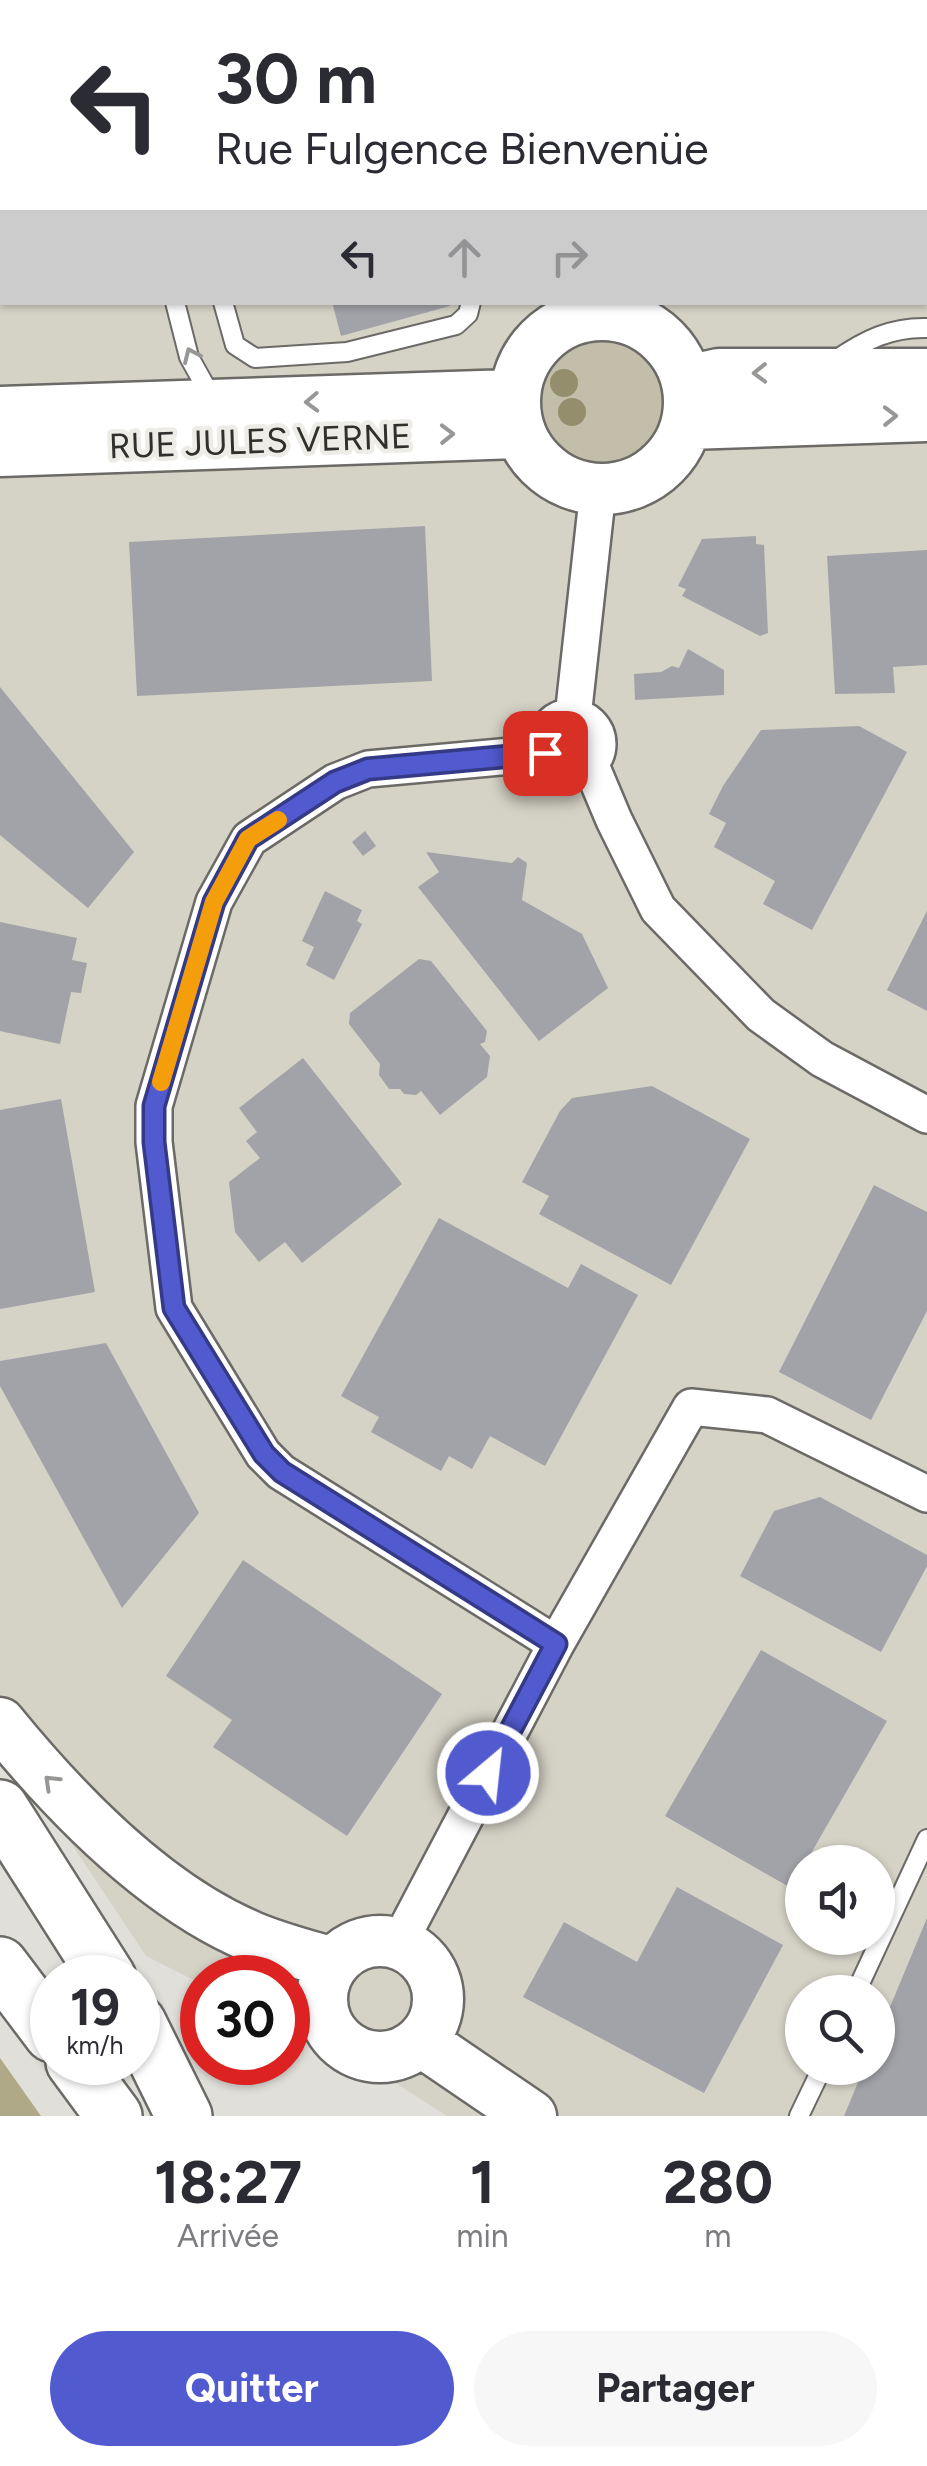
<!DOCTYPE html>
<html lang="fr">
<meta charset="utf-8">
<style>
body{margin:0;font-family:Figtree,sans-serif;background:#f7f7f7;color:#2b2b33;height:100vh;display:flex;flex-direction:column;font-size:38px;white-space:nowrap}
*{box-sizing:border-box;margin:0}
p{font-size:32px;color:#7c7c81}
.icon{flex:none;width:55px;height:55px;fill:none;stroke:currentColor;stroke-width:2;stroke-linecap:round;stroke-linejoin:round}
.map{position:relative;height:2116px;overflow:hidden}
.panel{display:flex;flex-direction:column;background:#fff;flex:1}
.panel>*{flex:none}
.hud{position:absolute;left:0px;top:0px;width:928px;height:305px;box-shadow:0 2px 8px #0004;background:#fff;color:#2b2b33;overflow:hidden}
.tools{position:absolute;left:785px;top:1845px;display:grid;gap:20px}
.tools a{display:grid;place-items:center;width:110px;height:110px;border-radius:50%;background:#fff;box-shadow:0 2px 8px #0004;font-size:50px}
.speed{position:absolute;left:30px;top:1955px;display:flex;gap:20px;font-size:50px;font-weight:700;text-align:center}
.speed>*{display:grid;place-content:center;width:130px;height:130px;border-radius:50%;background:#fff;box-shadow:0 2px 8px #0004;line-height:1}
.speed small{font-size:25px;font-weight:400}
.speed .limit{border:15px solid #d22;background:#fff;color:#111}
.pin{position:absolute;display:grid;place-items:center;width:85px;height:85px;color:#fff;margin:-42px;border-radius:20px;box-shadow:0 5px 15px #0006}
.me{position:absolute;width:110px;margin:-55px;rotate:28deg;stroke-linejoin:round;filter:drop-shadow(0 0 8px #0008)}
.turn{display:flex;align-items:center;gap:35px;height:210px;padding:0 50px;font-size:45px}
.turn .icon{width:130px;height:130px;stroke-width:2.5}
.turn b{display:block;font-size:70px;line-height:85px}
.lanes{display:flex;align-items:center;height:95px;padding:0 50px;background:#0003;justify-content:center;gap:50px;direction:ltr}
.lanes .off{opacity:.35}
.eta{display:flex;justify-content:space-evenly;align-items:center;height:170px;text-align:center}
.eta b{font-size:60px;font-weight:700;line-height:70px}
.button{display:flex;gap:20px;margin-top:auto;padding:20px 50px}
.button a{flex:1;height:115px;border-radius:60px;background:#525ad0;color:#fff;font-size:40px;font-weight:700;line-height:115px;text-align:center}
.button a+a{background:#f7f7f7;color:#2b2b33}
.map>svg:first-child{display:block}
</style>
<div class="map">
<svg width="927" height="2116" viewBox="0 0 927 2116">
<rect width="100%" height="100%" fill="#e0dfd9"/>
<path fill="#d5d2c6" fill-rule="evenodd" d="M0 0H927V2116H447L391 2080 288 2027V1978H202V1984L146 1956 41 1798 0 1746ZM2 2H925V302H2ZM802 1862H878V1938H802ZM802 1992H878V2068H802Z"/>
<path fill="#c2bea9" d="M535 407a65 65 0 1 1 130 0a65 65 0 1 1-130 0Z"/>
<path fill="#b0a988" d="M0 2058 41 2116H0Z"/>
<path fill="#a2a3a8" d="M332 302H449L450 306 341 336Z
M425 526 432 681 137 696 129 542Z
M756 536V544L764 545 768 633 760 636 682 596 686 589 678 586 702 539Z
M927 550V665L893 667 895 693 835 694 827 556Z
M688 649 724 670V695L635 700 634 674 661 672 672 666 679 668Z
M0 687 134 852 88 908 0 835Z
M859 726 907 752 812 930 763 904 775 881 714 847 726 823 709 814 723 786 761 730Z
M365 831 376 846 363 856 352 842Z
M426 852 512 863 518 857 527 863 522 900 582 934 608 988 539 1041 418 887 439 872Z
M325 891 362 910 357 921 362 924 334 980 306 965 314 947 302 941Z
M927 911V1011L887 990Z
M0 922 77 938 72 960 87 963 81 993 71 992 60 1044 0 1031Z
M419 959 431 961 487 1031 485 1042 480 1044 490 1056 487 1077 440 1115 421 1091 416 1095 404 1094 400 1089H389L379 1075 380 1064 349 1024 350 1013Z
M303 1058 402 1184 302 1263 285 1242 259 1262 235 1232 229 1182 260 1158 246 1141 257 1132 239 1108Z
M652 1086 750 1139 671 1285 539 1214 549 1196 522 1182 560 1111 572 1098Z
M61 1099 95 1292 0 1309V1110Z
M874 1185 927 1212V1311L871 1420 779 1372Z
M439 1218 568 1288 581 1264 638 1295 545 1466 490 1436 472 1469 449 1456 441 1471 371 1432 379 1417 341 1396Z
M106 1343 199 1513 122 1608 0 1386V1361Z
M820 1497 927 1555V1566L881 1652 740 1576 774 1511Z
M243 1560 442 1694 347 1836 213 1747 232 1720 166 1676Z
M761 1650 887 1721 806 1862H802L791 1888 665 1816Z
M677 1887 783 1945 704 2093 523 1997 564 1922 637 1962Z
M927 1918V2116H844L864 2068H878V2036Z"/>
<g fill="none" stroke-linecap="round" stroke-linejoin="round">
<g stroke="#6b6a66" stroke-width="22">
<path id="lane" d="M105 0 106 2
M925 18H927
M0 83 2 84
M925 100H927
M925 145 927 148
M0 217 2 212
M175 302 189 357 213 400
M223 302 235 345 255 358 347 352 456 325 468 314 471 302
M565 302 568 322
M610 302 612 315
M836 360C865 340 891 327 927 328
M856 1992 927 1839
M799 2116 822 2068"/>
</g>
<g stroke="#6b6a66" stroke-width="40">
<path id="street" d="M544 744a27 27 0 1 1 54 0a27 27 0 1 1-54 0Z
M573 717 598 490
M590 763 614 820 658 909 761 1015 822 1059 927 1115
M556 1644 691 1407 767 1415 927 1494
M399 1943 556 1644 281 1472 263 1454 174 1308 154 1142V1106L214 902 249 839 335 782 368 769 545 753"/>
</g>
<g stroke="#6b6a66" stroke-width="55">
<path id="secondary" d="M515 402a87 87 0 1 1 174 0a87 87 0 1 1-174 0Z
M688 381 719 374H927
M0 412 514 395
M688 424 927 416
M0 451 520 433
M0 1723C66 1804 154 1896 252 1937 278 1948 306 1955 333 1963
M322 1999a58 58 0 1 1 116 0a58 58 0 1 1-116 0Z
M421 2041 531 2116"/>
</g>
<g stroke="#6b6a66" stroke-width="60">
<path id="highway" d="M0 1808 108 1978
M0 1965 52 2034
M138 2023 184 2116
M74 2062 114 2116"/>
</g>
<path stroke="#a7a7a2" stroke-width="6" stroke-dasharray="10 5" stroke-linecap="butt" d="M0 281 2 282"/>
<use href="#lane" stroke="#fff" stroke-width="18"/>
<use href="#street" stroke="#fff" stroke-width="35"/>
<use href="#secondary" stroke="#fff" stroke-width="50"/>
<use href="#highway" stroke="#fff" stroke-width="55"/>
</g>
<g fill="#958e6c">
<circle cx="564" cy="383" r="14"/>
<circle cx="572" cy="412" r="14"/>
</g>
<defs><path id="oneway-chevron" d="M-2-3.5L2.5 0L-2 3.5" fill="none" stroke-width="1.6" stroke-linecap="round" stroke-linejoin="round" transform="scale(2.5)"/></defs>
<g stroke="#979796">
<use href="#oneway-chevron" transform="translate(191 355) rotate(-114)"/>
<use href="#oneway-chevron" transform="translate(760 373) rotate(179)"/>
<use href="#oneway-chevron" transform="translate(312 402) rotate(178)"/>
<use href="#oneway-chevron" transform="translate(890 416) rotate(-1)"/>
<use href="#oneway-chevron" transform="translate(447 434) rotate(-1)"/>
<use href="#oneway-chevron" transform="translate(51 1782) rotate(-136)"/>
</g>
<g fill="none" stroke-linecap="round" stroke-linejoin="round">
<g stroke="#353a87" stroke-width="25">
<path id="route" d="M488 1773 556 1644 282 1472 264 1454 174 1308 154 1142V1106L214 902 248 839 335 782 368 769 545 753"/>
</g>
<use href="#route" stroke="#525ad0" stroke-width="18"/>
<path stroke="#f59e0b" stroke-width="18" d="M161 1082 214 902 248 839 278 820"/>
</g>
<g text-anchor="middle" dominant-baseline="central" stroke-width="9" stroke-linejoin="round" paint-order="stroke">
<g font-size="35" fill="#2f2f2d" stroke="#edece7">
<text transform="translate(260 441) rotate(-2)">RUE JULES VERNE</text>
</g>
</g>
</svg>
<div class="tools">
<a><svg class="icon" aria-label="sound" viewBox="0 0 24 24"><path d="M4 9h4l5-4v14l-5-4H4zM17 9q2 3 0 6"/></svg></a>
<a><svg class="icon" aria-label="search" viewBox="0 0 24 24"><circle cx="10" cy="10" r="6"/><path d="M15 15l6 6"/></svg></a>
</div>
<div class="speed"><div>19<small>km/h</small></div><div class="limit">30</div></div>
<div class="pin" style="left:545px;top:753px;background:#d93025"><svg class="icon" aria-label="arrive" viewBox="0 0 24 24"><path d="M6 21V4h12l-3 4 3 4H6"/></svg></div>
<svg class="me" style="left:488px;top:1773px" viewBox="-20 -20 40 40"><circle r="17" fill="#525ad0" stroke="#fff" stroke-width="3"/><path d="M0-11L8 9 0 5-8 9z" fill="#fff"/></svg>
<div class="hud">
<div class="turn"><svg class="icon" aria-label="left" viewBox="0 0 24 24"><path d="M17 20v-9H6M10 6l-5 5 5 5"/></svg><div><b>30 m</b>Rue Fulgence Bienvenüe</div></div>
<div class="lanes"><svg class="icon" aria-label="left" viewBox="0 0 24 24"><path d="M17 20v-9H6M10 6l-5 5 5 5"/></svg><svg class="icon off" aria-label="ahead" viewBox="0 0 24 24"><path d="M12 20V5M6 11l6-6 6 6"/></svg><svg class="icon off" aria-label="right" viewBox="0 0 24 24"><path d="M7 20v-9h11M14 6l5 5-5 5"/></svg></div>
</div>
</div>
<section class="panel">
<div class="eta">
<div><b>18:27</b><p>Arrivée</p></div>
<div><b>1</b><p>min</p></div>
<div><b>280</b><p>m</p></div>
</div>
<div class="button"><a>Quitter</a><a>Partager</a></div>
</section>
